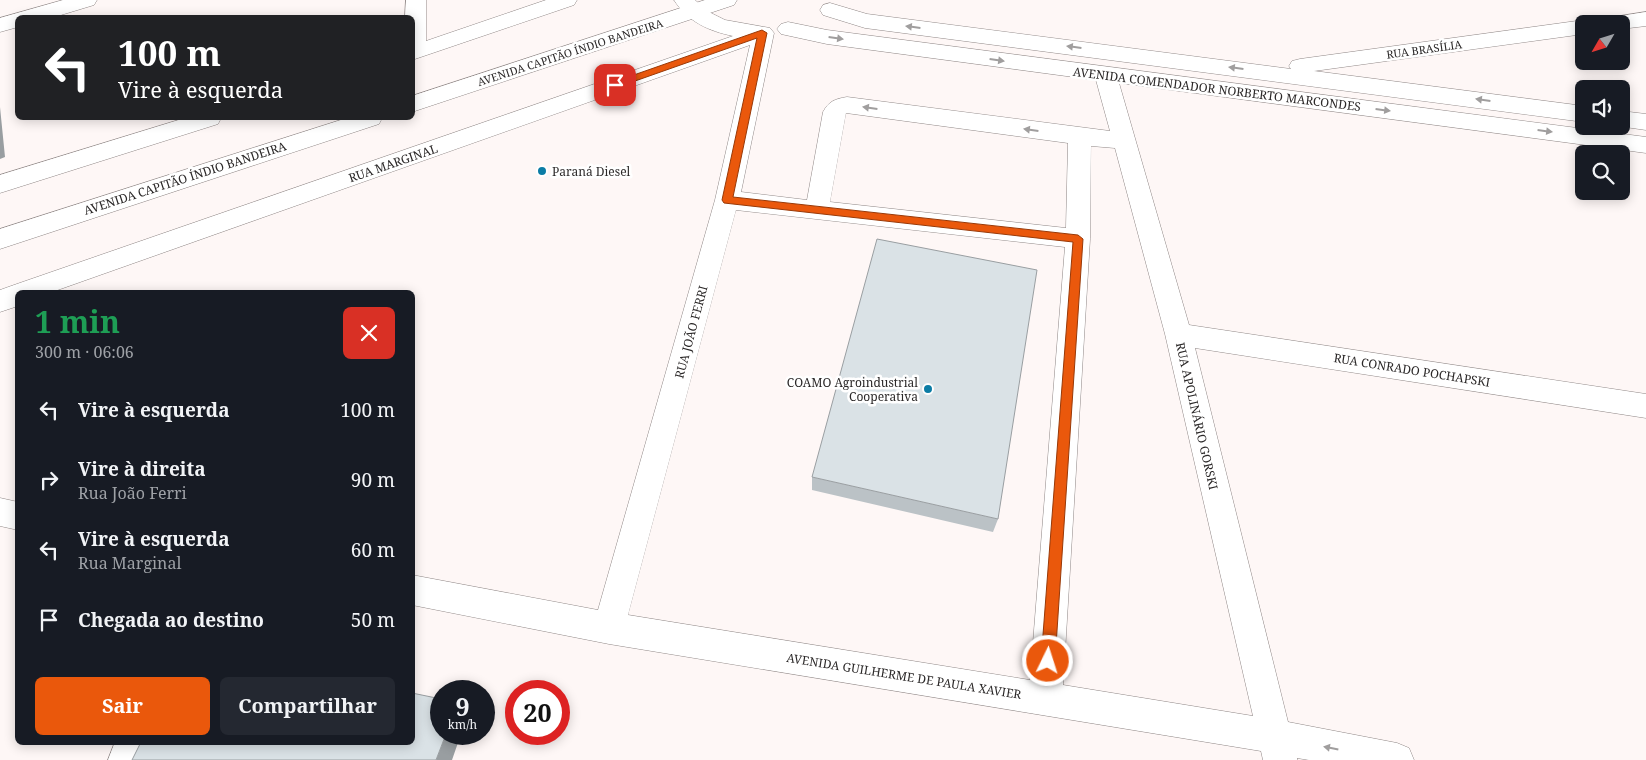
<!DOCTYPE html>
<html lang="pt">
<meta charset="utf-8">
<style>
body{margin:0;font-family:"Noto Serif",serif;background:#242831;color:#f1f3f6;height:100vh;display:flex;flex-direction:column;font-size:19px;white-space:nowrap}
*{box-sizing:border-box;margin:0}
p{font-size:16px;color:#9ea1a6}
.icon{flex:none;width:28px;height:28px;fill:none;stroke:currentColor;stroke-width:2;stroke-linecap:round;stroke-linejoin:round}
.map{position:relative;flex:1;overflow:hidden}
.sheet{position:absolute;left:15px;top:290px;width:400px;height:455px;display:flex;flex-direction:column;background:#171b24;border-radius:8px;box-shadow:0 2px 12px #0003}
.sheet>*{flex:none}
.guide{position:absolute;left:15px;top:15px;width:400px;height:105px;border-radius:8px;box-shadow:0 2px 12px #0003;background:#202124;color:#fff;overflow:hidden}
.needle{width:32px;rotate:231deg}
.buttons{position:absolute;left:1575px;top:15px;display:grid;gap:10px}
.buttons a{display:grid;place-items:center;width:55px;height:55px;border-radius:8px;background:#171b24;box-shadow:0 2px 12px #0003;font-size:25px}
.speed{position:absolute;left:430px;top:680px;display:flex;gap:10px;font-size:25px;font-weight:700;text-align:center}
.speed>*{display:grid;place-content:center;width:65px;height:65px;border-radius:50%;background:#171b24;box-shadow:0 2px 12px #0003;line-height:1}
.speed small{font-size:12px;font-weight:400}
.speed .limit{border:8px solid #d22;background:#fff;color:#111}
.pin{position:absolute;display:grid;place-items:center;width:42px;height:42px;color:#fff;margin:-21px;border-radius:10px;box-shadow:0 2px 8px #0006}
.me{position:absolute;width:55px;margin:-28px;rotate:4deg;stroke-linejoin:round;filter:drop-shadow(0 0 4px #0008)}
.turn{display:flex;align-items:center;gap:18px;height:105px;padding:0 20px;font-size:22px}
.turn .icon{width:65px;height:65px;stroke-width:2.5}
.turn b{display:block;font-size:35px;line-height:42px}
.round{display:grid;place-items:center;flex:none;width:52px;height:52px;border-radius:8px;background:#242831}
.summary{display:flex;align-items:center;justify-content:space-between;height:85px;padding:0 20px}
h1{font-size:30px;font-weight:700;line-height:38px;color:#1e9e55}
.button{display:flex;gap:10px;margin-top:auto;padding:10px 20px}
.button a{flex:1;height:58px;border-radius:8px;background:#ea580c;color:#fff;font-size:20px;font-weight:700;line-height:58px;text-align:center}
.button a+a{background:#242831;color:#f1f3f6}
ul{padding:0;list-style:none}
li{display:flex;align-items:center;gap:15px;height:70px;padding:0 20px}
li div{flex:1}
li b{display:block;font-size:19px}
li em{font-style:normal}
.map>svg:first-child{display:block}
</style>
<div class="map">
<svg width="1646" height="760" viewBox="0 0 1646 760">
<rect width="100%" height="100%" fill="#fef7f6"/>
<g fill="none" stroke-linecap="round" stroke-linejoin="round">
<g stroke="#8f8786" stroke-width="1">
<path id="minor" d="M63 0H97L94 5 51 18H18V27L0 32V18Z
M406 0H426V41L546 0H577L574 5 412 60V18H405Z
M674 0H695L707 11 725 20 770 28 774 33 741 192 807 200 823 112C829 101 835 99 847 97L1110 131 1096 80 827 44 781 34 777 29 781 24 788 22 827 30 1646 137V153L1119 83 1189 325 1646 394V418L1195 348 1288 722 1397 743 1409 748 1414 760H1309L1297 758V760H1263L1261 751 609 644 412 605V575L598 610 715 200 750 45 52 292H18V306L0 312V290L14 285 733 36C709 31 688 22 674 0ZM846 113 1068 143 1066 228 830 202ZM1091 146 1115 148 1165 334 1253 716 1063 685 1090 239ZM736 210 1065 247 1030 680 628 615Z
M830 3 867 14 1291 69 1289 66 1292 61 1300 59 1584 20 1592 24H1584V34L1314 71 1584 106V122L865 28 823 15 820 10 823 5Z
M1646 12V26L1621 29V24H1598L1601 19Z
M1621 111 1646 114V130L1618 126H1621Z
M185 118H221L218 124 0 193V175Z
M0 498 18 502V530L0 526Z
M115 742H150L142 760H108Z"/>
</g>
<g stroke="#8f8786" stroke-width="1">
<path id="major" d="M705 0H737L734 5 412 112V96Z
M347 118H382L379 124 0 249V229Z"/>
</g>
<use href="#minor" fill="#fff" fill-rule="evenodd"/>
<use href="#major" fill="#fff" fill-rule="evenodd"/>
</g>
<path fill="#bbc2c6" d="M812 477 998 519 993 532 812 490Z"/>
<path fill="#999ea1" d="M0 107 5 157 0 159Z
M446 734H461L452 760H436Z"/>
<path fill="#dae2e6" stroke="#999ea1" d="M877 239 1037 270 998 519 812 477Z
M412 693 441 699V734H446L436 760H132L141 742H412Z"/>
<defs><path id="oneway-solid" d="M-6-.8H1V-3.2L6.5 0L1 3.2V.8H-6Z" transform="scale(1.25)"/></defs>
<g fill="#a09e9e">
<use href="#oneway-solid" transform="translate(913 27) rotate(-173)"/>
<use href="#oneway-solid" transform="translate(836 38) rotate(8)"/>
<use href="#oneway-solid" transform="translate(1074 47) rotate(-173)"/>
<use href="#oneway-solid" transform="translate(997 60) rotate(8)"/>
<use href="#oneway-solid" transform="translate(1236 68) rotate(-173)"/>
<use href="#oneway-solid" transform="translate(1483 100) rotate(-172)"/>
<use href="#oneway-solid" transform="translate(870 108) rotate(-172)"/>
<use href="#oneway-solid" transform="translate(1383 110) rotate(7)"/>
<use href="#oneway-solid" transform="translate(1031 130) rotate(-172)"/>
<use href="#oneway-solid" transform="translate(1545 131) rotate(7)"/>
<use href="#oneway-solid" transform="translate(1331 748) rotate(-169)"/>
</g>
<path fill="#ea580c" stroke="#983908" d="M762 30 767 33 733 197 1078 235 1083 239 1055 661 1053 665 1048 667 1043 665 1041 661 1073 242 724 203 722 200 757 38 618 87 615 88 610 85 611 83Z"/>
<g fill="#0b7ca5" stroke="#fff" stroke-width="2">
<circle cx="542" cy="171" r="5"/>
<circle cx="928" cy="389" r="5"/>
</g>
<g text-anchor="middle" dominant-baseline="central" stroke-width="5" stroke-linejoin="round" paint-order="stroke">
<g font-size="11" fill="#2b2828" stroke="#fff">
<text transform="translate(1424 49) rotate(-8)">RUA BRASÍLIA</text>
<text transform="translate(570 52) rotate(-18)">AVENIDA CAPITÃO ÍNDIO BANDEIRA</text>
</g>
<g font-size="12" fill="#2b2828" stroke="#fff">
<text transform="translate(1217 89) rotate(7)">AVENIDA COMENDADOR NORBERTO MARCONDES</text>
<text transform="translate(393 163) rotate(-19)">RUA MARGINAL</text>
<text transform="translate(185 178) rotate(-18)">AVENIDA CAPITÃO ÍNDIO BANDEIRA</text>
<text transform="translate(691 332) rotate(-75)">RUA JOÃO FERRI</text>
<text transform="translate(1412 370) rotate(9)">RUA CONRADO POCHAPSKI</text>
<text transform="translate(1197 416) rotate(77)">RUA APOLINÁRIO GORSKI</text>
<text transform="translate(904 676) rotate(9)">AVENIDA GUILHERME DE PAULA XAVIER</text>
</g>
<g font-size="12" fill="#2b2828" stroke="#fff" text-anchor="start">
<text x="552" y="171">Paraná Diesel</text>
<text x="918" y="382" text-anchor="end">COAMO Agroindustrial<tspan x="918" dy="14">Cooperativa</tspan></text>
</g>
</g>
</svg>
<div class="buttons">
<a><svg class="needle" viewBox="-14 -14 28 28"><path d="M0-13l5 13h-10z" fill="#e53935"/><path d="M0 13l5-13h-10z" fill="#9ea1a6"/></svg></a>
<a><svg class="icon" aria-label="sound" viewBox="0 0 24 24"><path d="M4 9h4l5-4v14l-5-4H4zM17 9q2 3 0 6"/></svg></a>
<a><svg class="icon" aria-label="search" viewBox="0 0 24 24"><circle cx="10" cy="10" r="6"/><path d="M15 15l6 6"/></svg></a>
</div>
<div class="speed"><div>9<small>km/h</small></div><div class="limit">20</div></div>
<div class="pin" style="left:615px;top:85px;background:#d93025"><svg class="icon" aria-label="arrive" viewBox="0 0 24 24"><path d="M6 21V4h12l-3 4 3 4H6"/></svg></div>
<svg class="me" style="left:1048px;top:661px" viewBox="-20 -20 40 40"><circle r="17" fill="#ea580c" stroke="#fff" stroke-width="3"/><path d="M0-11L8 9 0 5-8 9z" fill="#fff"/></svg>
<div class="guide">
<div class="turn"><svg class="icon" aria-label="left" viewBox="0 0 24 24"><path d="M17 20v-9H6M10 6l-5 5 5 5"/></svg><div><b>100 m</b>Vire à esquerda</div></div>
</div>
<section class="sheet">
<div class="summary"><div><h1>1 min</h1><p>300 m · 06:06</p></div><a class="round" style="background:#d93025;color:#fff"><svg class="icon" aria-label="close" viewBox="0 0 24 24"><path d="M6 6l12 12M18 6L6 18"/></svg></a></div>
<ul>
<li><svg class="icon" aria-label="left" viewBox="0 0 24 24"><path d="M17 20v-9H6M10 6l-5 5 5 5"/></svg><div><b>Vire à esquerda</b></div><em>100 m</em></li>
<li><svg class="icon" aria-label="right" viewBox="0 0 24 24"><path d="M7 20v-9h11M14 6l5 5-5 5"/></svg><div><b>Vire à direita</b><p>Rua João Ferri</p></div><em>90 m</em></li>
<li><svg class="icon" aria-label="left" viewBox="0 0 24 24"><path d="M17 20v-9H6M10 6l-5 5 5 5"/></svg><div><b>Vire à esquerda</b><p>Rua Marginal</p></div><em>60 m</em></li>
<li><svg class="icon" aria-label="arrive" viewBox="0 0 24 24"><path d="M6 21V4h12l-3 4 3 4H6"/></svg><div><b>Chegada ao destino</b></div><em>50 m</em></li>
</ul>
<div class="button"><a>Sair</a><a>Compartilhar</a></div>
</section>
</div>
